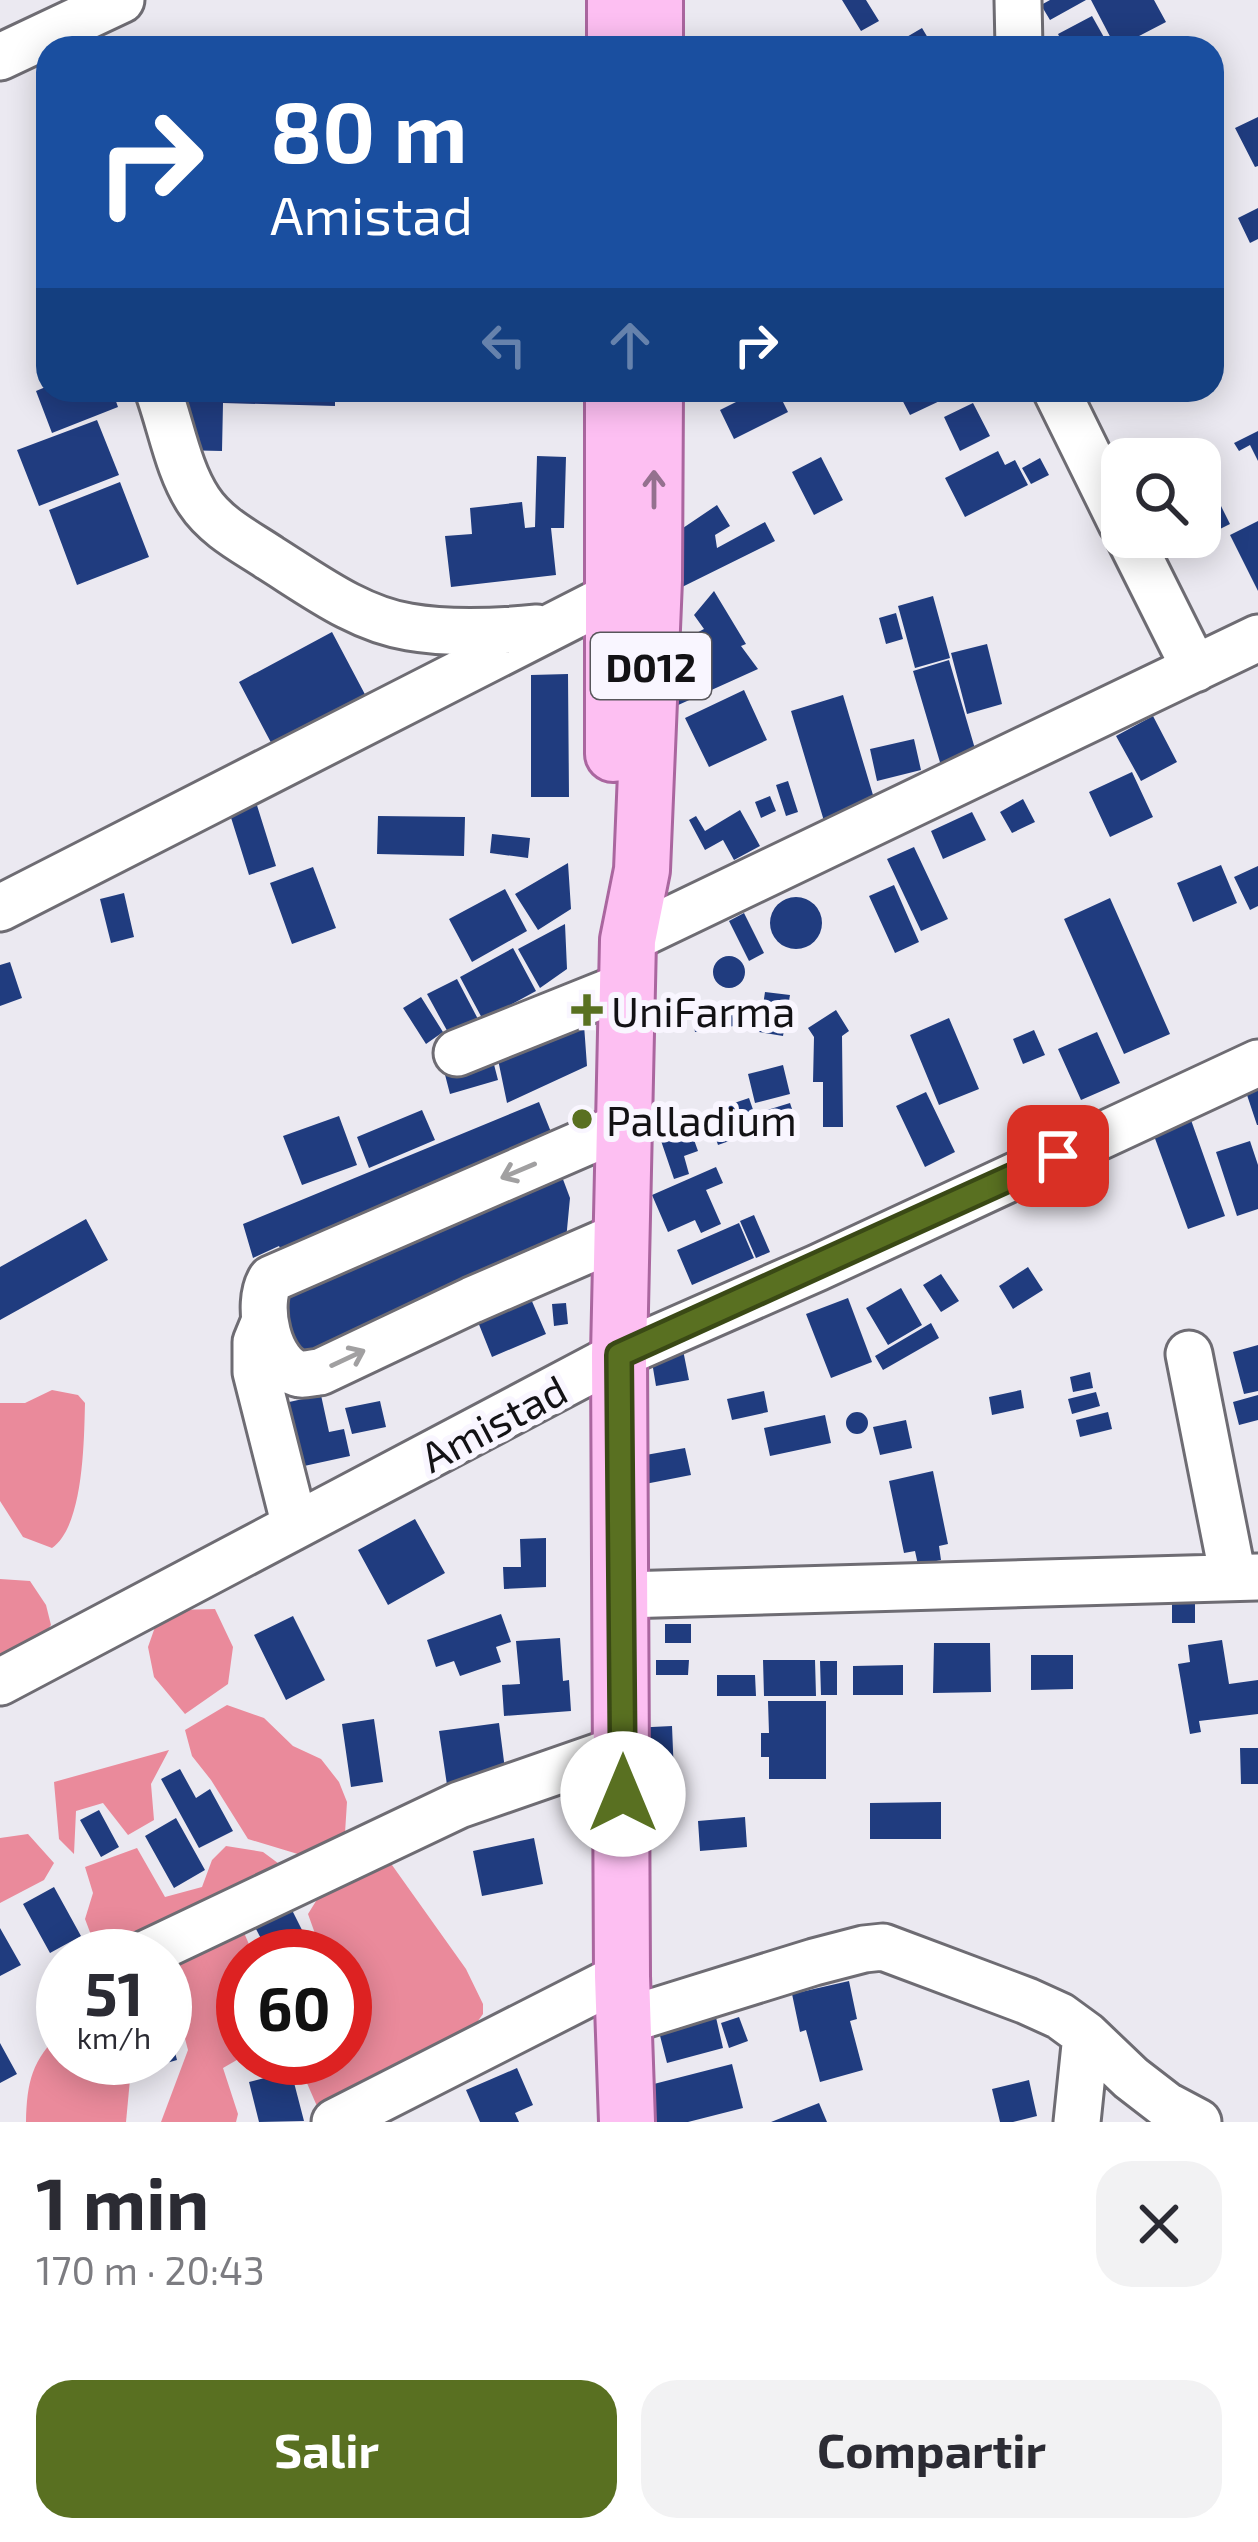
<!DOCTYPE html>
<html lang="es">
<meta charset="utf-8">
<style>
body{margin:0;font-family:"Exo 2",sans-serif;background:#f2f2f3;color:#2b2b33;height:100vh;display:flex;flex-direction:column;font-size:45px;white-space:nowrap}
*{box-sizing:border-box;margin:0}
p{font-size:39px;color:#7c7c81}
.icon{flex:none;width:66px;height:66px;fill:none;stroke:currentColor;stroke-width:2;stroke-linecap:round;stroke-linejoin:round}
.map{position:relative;height:2122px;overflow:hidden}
.side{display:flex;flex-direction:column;background:#fff;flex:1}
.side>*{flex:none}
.guide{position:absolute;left:36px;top:36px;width:1188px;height:366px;border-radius:36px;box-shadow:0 6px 30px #0003;background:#1a4fa0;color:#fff;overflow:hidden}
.tools{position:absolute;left:1101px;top:438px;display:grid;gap:24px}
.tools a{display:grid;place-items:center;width:120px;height:120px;border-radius:24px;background:#fff;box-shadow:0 6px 30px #0003;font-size:60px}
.speed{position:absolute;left:36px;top:1929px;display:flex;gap:24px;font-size:60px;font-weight:700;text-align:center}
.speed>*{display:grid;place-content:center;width:156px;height:156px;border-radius:50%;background:#fff;box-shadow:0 6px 30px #0003;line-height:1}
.speed small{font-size:30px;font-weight:400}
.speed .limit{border:18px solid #d22;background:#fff;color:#111}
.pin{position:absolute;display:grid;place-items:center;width:102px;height:102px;color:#fff;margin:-51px;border-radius:24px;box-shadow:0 6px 18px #0006}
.me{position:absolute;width:132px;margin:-66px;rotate:0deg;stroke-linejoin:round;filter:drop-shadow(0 0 9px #0008)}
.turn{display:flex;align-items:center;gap:42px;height:252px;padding:0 36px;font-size:54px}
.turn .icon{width:156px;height:156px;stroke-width:2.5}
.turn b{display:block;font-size:84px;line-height:102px}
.lanes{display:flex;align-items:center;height:114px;padding:0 36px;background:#0003;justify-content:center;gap:60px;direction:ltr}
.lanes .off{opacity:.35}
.round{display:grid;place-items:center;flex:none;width:126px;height:126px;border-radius:36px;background:#f2f2f3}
.head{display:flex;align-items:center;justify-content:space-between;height:204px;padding:0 36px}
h1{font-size:72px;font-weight:700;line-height:90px}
.cta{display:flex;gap:24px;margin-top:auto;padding:24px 36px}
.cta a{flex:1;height:138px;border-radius:36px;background:#597021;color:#fff;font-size:48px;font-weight:700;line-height:138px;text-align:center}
.cta a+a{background:#f2f2f3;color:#2b2b33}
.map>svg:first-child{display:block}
</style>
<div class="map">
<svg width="1258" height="2122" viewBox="0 0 1258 2122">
<rect width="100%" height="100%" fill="#ebe9f1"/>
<path fill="#ea8a9b" d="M52 1390 78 1395 85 1403C84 1439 84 1526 52 1548L23 1537 0 1501V1403H25Z
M0 1579 30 1581 46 1605 51 1625 32 1651 0 1666Z
M215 1609 233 1647 228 1684 185 1714 154 1677 148 1647 155 1627 175 1610Z
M227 1705 264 1718 293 1746 321 1759 339 1782 347 1802 345 1833 339 1842 311 1858 248 1839 211 1780 192 1756 185 1730Z
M169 1750 151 1784 154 1820 128 1835 103 1803 76 1811 74 1854 59 1839 54 1782Z
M28 1834 54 1863 44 1880 0 1903V1838Z
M226 1846 263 1852 286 1869 133 1956H99L85 1919 93 1893 85 1867 137 1848 165 1897 202 1887 212 1860Z
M387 1858 466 1969 483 2004V2014L465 2039 320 2113 296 2058H345V1956H323L308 1914 334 1872Z
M242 1928 254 1956H243V2000L234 2018 242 2057 223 2068 238 2114 236 2122H161L188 2050 178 2012 165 1992V1956Z
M63 2031V2058H132L126 2122H26C27 2081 32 2059 63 2031Z"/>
<path fill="#203c7f" d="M842 0H866L879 21 861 31Z
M1050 0H1086L1050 20 1041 5Z
M1091 0H1154L1166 22 1116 48Z
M1092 16 1110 48H1065L1058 34Z
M922 28 934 48H888Z
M1258 117V166L1255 167 1235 128Z
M1258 208V239L1250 243 1238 218Z
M48 386V390H112L118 407 52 433 36 391Z
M178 390H348V402H335V406L223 403 222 451 177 450Z
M760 390H777L788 412 734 439 720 410Z
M897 390H963L910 415Z
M973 403 990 436 960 451 944 417Z
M97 420 119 475 39 506 17 450Z
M1258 431V461L1250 445 1239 451 1234 443Z
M998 451 1005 465 1015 460 1028 485 965 517 945 478Z
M537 456 566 457 564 528H551L556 575 451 587 445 536 472 534 470 508 522 502 525 528 535 527Z
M821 457 843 500 814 515 792 472Z
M1040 458 1049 475 1031 484 1022 468Z
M120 482 149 557 77 585 49 510Z
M1214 492 1230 524 1200 539V499Z
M717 505 730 526 715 535 717 548 765 522 775 541 676 590 673 528H683Z
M1258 521V591L1230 535Z
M714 591 746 644 741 646 758 669 676 706 672 646 704 629 694 615Z
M933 596 950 658 915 668 898 606Z
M896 613 903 639 886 644 879 618Z
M332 632 369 702 276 752 239 682Z
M987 644 1002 704 967 714 951 653Z
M949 660 978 759 942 769 913 671Z
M568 674 569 797H531V675Z
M744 690 767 740 709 767 685 718Z
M843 695 876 805 824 821 791 711Z
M1153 716 1177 762 1141 781 1116 736Z
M914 739 921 770 877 781 870 749Z
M1132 772 1153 817 1110 837 1089 792Z
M788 781 798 812 786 816 776 785Z
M770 796 776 811 761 818 755 802Z
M255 799 276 866 249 875 228 808Z
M1023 799 1035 822 1012 833 1000 812Z
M740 810 760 846 734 860 723 840 705 850 689 820 696 816 705 831Z
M972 812 986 840 943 859 931 831Z
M378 816 465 817 464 856 377 854Z
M492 834 530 838 528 858 490 853Z
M914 847 948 919 921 931 887 859Z
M568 863 571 909 538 930 515 894Z
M1221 865 1237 903 1193 922 1177 883Z
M1258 866V906L1250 910 1234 877Z
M313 867 336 928 292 944 270 883Z
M894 885 919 942 895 953 869 896Z
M505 889 527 931 472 962 449 919Z
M124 893 134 937 111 943 100 899Z
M770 923a26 26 0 1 1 52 0a26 26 0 1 1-52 0Z
M1110 898 1170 1034 1124 1054 1064 919Z
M744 913 764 953 749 961 729 921Z
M565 924 567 969 540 988 518 949Z
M513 948 536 991 483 1020 460 977Z
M713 972a16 16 0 1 1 32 0a16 16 0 1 1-32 0Z
M10 962 22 998 0 1006V965Z
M457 979 479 1021 450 1036 427 994Z
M765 992 790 995 783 1036 759 1032Z
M421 997 443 1032 426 1044 403 1008Z
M731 1004 734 1026 695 1032 692 1009Z
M836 1010 849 1031 842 1036 843 1127H823V1082H813L814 1037 808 1028Z
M583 1011 587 1066 507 1103 496 1050Z
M949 1018 979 1089 939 1105 910 1035Z
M1034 1030 1045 1055 1023 1064 1013 1039Z
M1097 1032 1120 1083 1081 1100 1058 1049Z
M490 1049 498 1080 450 1094 442 1063Z
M783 1065 790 1094 755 1103 748 1074Z
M1258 1082V1125H1257L1244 1086Z
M926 1092 955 1152 925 1167 896 1106Z
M749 1098 760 1130 718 1145 713 1130 693 1137 698 1151 684 1156 689 1174 674 1179 657 1129Z
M539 1102 551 1132 286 1260 279 1246 253 1258 243 1224Z
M790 1103 799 1130 773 1139 764 1111Z
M422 1110 435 1140 369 1168 357 1137Z
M339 1116 357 1165 302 1185 283 1136Z
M1191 1120 1225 1216 1188 1229 1153 1133Z
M1250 1141 1258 1165V1209L1237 1216 1216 1152Z
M555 1158 570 1198 566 1240 303 1365 269 1288Z
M716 1167 723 1183 706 1190 721 1224 701 1233 695 1220 668 1232 652 1195Z
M754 1215 770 1252 756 1258 740 1221Z
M86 1219 108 1260 0 1320V1267Z
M739 1223 754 1258 692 1285 677 1250Z
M1028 1267 1043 1290 1013 1309 999 1286Z
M941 1274 959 1301 941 1312 923 1285Z
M901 1288 922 1325 888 1345 866 1308Z
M848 1298 872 1362 831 1378 806 1314Z
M531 1299 546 1334 492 1357 478 1322Z
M566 1303 568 1324 554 1326 552 1304Z
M931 1323 939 1338 883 1370 875 1356Z
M1258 1345V1391L1244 1394 1233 1352Z
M683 1350 689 1380 656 1386 651 1356Z
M1090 1372 1093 1388 1073 1392 1070 1377Z
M1021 1390 1024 1408 992 1415 989 1397Z
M764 1391 768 1412 732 1420 727 1399Z
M1096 1392 1100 1406 1072 1414 1068 1399Z
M321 1395 329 1432 344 1429 350 1456 295 1468 280 1404Z
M1258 1395V1420L1239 1425 1233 1402Z
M380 1401 386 1427 352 1434 345 1408Z
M846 1423a11 11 0 1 1 22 0a11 11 0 1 1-22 0Z
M1108 1412 1112 1429 1080 1437 1076 1420Z
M825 1415 831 1443 770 1456 764 1428Z
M906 1420 912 1448 880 1455 873 1427Z
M685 1448 691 1475 645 1484 640 1456Z
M933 1471 948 1544 939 1546 941 1560 918 1565 915 1551 904 1553 889 1481Z
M415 1519 445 1573 388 1605 358 1550Z
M546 1538V1587L504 1589 503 1567H521L520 1539Z
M1172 1603H1195V1623H1172Z
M501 1614 511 1642 496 1647 501 1662 460 1676 454 1661 436 1667 427 1640Z
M293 1616 325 1680 286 1700 254 1635Z
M665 1624H691V1643H665Z
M560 1638 563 1681 569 1680 571 1711 504 1716 502 1685 520 1684 516 1641Z
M1222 1640 1229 1684 1258 1680V1714L1199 1721 1201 1732 1190 1734 1178 1664 1190 1662 1188 1645Z
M934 1643H990L991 1692 933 1693Z
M1031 1655H1073V1689L1031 1690Z
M656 1660H689L688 1675H656Z
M763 1660H815L816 1696H764Z
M820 1661H837V1695H821Z
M903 1665V1695H853V1666Z
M717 1675H755L756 1696H717Z
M768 1701H826V1779H769V1757H761V1733H769Z
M374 1719 383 1782 351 1787 342 1724Z
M499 1723 506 1777 447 1785 439 1731Z
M672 1726 674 1775 635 1777 632 1728Z
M1240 1748H1258V1784H1241Z
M180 1769 196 1798 210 1789 233 1831 199 1848 161 1779Z
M941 1802V1839H870V1803Z
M99 1810 119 1847 101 1857 80 1820Z
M745 1817 747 1847 700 1851 698 1821Z
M176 1818 205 1870 174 1888 145 1836Z
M534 1838 543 1884 482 1896 473 1851Z
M54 1887 81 1936 50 1953 23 1904Z
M292 1910 315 1956H270L256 1929Z
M0 1928 21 1965 0 1976Z
M849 1981 857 2019 850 2021 863 2070 820 2082 806 2030 800 2032 792 1994Z
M715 2013 723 2048 667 2063 658 2028Z
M739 2017 748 2041 729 2048 721 2023Z
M167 2022 177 2060 149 2068 147 2058H165Z
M0 2043 17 2074 0 2083Z
M732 2064 743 2108 688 2122H655L646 2086Z
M517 2068 533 2105 515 2113 519 2122H480L466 2090Z
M291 2071 304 2121 259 2122 249 2082Z
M1029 2080 1037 2116 1013 2122H1000L992 2089Z
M819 2103 827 2122H771Z"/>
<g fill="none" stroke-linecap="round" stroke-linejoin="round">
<g stroke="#6e6c73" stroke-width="51">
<path id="minor" d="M1018 0 1019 48
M0 57 121 0
M158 390C171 425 178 470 199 501 216 527 246 542 270 558 313 585 358 619 409 627 449 634 496 632 537 628
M1056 390 1122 524
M1129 537 1195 669
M0 908 612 596 640 586
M628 940 1258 638
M457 1053 627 985
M622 1235 472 1300 320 1372C317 1372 303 1375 300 1374 268 1367 255 1303 271 1279L625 1125
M263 1325 256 1342V1372L295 1526
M1189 1354 1233 1577
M623 1595 1258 1577
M0 1682 619 1355 817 1268 1258 1063
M141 1956 459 1805 623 1748
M624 2021 814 1962 864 1949 883 1947 1027 2001 1060 2016 1086 2035 1131 2078 1166 2105 1198 2122
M335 2122 622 1976
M1077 2122 1086 2035"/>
</g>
<g stroke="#aa669f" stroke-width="60">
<path id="major" d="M615 48V0
M655 48V0
M613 390V754
M627 2122 622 1976 619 1355 628 940 642 870 654 580 655 390"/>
</g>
<use href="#minor" stroke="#fff" stroke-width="45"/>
<use href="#major" stroke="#fdbff2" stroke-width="54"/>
</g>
<defs><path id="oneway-shaft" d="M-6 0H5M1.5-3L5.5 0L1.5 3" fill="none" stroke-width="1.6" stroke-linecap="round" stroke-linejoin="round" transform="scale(3)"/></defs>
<use stroke="#94718f" href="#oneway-shaft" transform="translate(654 489) rotate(-90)"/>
<g stroke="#a1a0a1">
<use href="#oneway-shaft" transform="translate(518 1171) rotate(157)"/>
<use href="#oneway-shaft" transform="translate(348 1358) rotate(-25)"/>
</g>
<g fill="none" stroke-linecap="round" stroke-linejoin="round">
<g stroke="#3a4915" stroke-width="30">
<path id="route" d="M623 1794 619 1355 1058 1156"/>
</g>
<use href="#route" stroke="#597021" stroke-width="21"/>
</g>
<g fill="#597021" stroke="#f9f6ff" stroke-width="4.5">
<path d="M581 992h12v12h12v12h-12v12h-12v-12h-12v-12h12z"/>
<circle cx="582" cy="1119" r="12"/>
</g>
<g text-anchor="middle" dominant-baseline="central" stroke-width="12" stroke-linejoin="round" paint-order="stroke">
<rect fill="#f9f6ff" stroke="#58565b" stroke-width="3" x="591" y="633" width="120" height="66" rx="9"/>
<g font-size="39" font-weight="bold" fill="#131215">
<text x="651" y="666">D012</text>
</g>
<g font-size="42" fill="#131215" stroke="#f9f6ff" text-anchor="start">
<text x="611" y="1010">UniFarma</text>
<text x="606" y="1119">Palladium</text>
</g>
<g font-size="42" fill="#131215" stroke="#f9f6ff">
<text transform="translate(493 1422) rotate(-28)">Amistad</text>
</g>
</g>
</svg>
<div class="tools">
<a><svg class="icon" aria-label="search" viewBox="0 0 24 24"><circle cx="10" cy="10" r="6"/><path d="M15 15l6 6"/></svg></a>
</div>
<div class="speed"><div>51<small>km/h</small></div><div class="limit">60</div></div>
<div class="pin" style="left:1058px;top:1156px;background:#d93025"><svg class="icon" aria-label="arrive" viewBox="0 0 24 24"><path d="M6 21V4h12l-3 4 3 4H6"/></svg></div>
<svg class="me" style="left:623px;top:1794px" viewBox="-20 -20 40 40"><circle r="19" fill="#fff"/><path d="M0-13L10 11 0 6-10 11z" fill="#597021"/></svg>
<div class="guide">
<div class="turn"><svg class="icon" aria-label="right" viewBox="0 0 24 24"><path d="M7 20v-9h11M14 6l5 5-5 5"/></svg><div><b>80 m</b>Amistad</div></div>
<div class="lanes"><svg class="icon off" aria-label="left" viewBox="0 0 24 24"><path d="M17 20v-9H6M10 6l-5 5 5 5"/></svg><svg class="icon off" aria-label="ahead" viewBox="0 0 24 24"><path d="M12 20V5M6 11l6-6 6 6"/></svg><svg class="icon" aria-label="right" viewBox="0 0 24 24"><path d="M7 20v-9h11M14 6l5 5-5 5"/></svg></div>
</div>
</div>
<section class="side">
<div class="head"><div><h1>1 min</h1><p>170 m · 20:43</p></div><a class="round"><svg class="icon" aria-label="close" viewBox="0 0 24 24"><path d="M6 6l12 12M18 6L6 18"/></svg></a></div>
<div class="cta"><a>Salir</a><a>Compartir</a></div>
</section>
